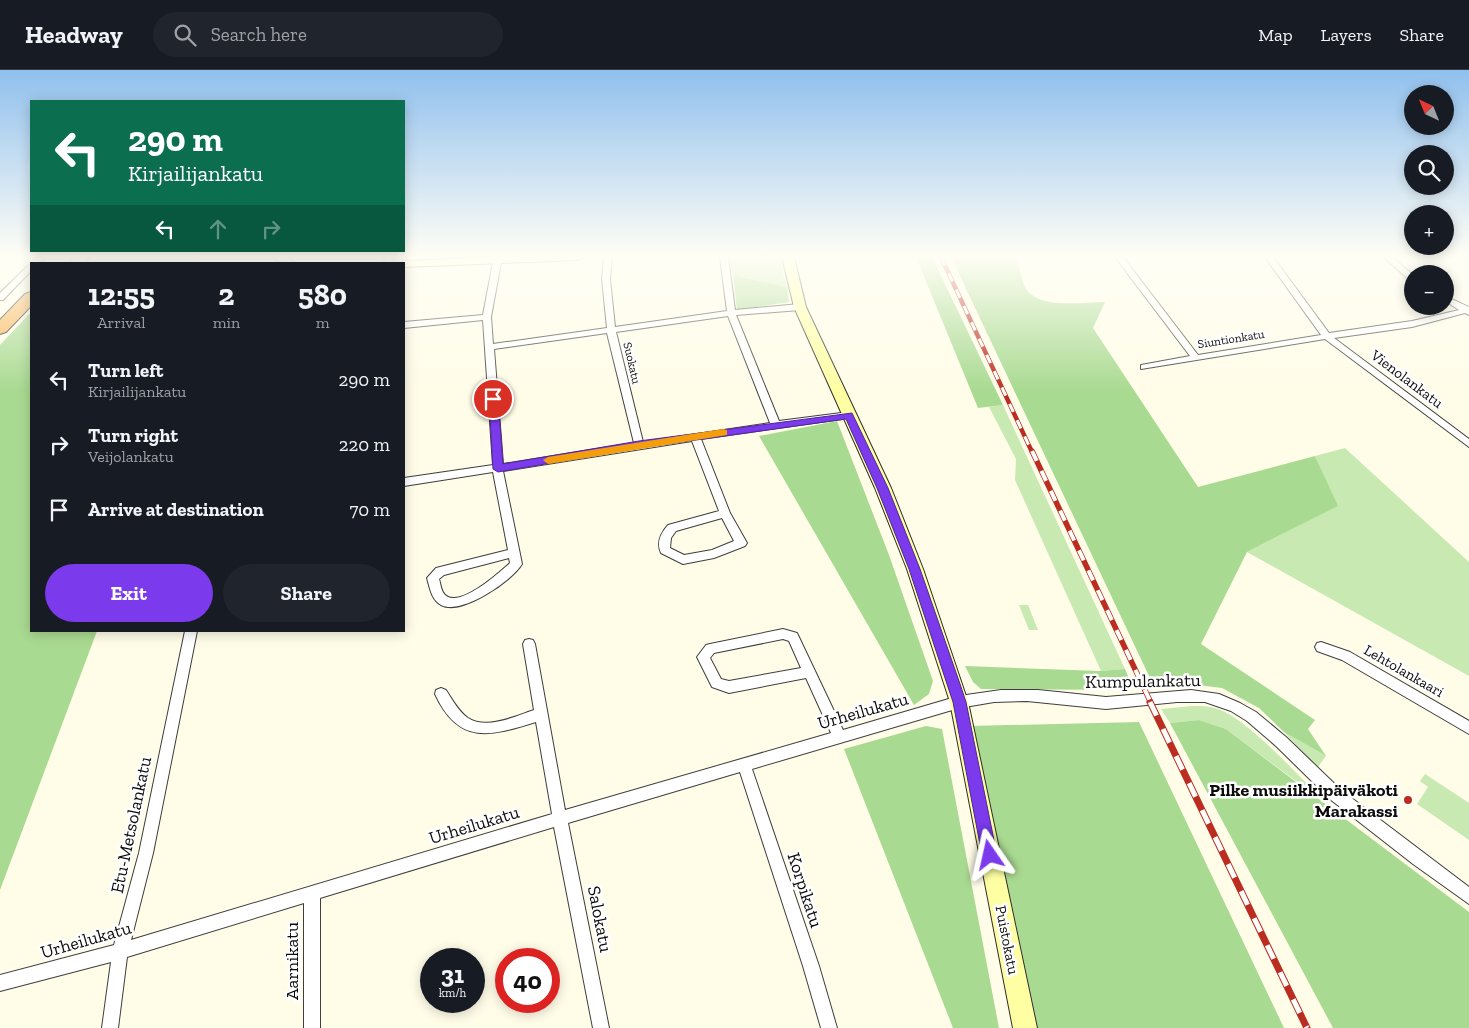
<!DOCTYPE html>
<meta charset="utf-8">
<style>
body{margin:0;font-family:"Zilla Slab",serif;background:#20242c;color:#f1f3f6;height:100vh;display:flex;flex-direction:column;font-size:19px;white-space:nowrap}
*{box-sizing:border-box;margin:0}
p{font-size:16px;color:#9ea1a6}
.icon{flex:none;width:28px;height:28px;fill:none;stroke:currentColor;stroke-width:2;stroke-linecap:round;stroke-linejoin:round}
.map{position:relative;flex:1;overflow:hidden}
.drawer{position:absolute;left:30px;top:192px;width:375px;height:370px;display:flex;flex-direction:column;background:#171b24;border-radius:0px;box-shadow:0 2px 12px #0003}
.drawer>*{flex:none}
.hud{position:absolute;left:30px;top:30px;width:375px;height:152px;border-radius:0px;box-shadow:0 2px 12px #0003;background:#0b6e4f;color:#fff;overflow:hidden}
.needle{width:32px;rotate:317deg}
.buttons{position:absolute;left:1404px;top:15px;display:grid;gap:10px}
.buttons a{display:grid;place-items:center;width:50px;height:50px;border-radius:50%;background:#171b24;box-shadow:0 2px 12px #0003;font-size:25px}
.speed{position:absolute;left:420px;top:878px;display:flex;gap:10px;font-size:25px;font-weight:700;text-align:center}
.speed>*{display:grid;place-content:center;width:65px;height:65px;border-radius:50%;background:#171b24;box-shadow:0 2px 12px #0003;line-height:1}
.speed small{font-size:12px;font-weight:400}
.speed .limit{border:8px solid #d22;background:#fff;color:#111}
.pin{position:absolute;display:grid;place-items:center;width:42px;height:42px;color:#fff;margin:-21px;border:2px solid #fff;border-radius:50%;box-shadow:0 1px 5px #0007}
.me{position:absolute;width:55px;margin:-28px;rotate:349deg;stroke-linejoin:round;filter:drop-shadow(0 0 4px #0008)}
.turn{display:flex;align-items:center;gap:18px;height:105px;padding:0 15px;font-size:22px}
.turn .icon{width:65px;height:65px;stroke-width:2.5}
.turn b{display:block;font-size:35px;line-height:42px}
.lanes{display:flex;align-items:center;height:48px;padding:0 15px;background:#0003;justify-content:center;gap:25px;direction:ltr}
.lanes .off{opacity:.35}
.eta{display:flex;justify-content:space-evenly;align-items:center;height:85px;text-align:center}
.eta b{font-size:30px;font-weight:700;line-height:35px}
.button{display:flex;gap:10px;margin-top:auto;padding:10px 15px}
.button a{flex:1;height:58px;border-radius:30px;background:#7c3aed;color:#fff;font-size:20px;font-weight:700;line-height:58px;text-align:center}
.button a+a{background:#20242c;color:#f1f3f6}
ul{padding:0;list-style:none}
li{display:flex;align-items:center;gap:15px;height:65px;padding:0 15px}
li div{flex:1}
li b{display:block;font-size:19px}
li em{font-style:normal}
header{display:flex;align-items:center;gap:30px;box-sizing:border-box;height:70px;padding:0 25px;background:#171b24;border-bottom:1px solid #363941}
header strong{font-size:24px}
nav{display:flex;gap:28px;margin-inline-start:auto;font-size:18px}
.search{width:350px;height:45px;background:#20242c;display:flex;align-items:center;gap:12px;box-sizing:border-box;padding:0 18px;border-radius:28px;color:#9ea1a6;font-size:19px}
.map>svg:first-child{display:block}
</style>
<header>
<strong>Headway</strong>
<div class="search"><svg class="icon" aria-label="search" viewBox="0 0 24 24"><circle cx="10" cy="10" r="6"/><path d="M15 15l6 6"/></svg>Search here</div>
<nav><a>Map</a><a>Layers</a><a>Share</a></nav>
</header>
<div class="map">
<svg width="1469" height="958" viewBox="0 0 1469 958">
<rect width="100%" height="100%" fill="#fffde8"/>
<path fill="#c8e9b2" d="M729 187H779L787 217 733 205Z
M1003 335 1125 599 1101 601 1015 410 1016 389 989 337Z
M1345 378 1469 492V606L1247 482 1337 436 1315 386Z
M1019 535H1028L1038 560H1029Z
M1192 636C1199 636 1208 636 1215 638 1247 647 1301 709 1327 734L1226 659 1199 650 1170 653 1161 639Z
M1284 662 1326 686 1317 698Z
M1425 704 1469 733V770L1417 734 1428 717 1420 711Z"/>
<path fill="#a9da91" d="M97 187H202L197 194H89Z
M916 187H932L1003 335 978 338Z
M951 187H1016C1019 196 1021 208 1025 217 1037 240 1083 232 1105 232L1093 258 1198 417 1315 386 1338 436 1247 482 1201 574 1315 650 1308 659 1326 686 1284 662 1259 638 1222 618 1190 614H1162L1149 606Z
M733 205 787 217 789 232 737 240Z
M31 242V561H97L0 820V275Z
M837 351 889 485 933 611 929 624 914 635 759 366Z
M965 596 1100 601 1125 599 1131 613 1124 620 981 619 973 612Z
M1199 650 1226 659 1469 842V958H1333L1170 653Z
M1139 652 1284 958H1036L969 656Z
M926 656 942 659 999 958H953L844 679Z"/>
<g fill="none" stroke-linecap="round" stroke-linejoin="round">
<g stroke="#3e3e3e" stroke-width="2">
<path id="street" d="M37 187H45L39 194H31V201L3 230H0V223Z
M385 187H393L392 194H384Z
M494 187H502L491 247 493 274 607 258 602 209 604 187H612L610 209 615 257 727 241 720 187H728L735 240 800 234 804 237 800 240 736 245 779 351 849 342 854 345 849 348 701 369 730 443 747 473 745 476 714 488 683 494 661 483C656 472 661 463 668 455L719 441 692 371 503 401 522 494C512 511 461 546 441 535 431 529 430 518 427 508L436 498 508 480 493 402 404 416V408L493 395 483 250 404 258V252L483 245ZM728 246 770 353 643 372 616 262ZM607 263 634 373 503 394 494 279ZM722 448 734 471 712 480 684 485 670 478 671 468 676 461ZM509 488 510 493C499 503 464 534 448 527 441 524 441 515 439 509L444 505Z
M1115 187H1123L1198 285 1321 265 1265 187H1273L1329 263 1412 251 1459 240 1445 231V226L1469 237V245L1465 243 1412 257 1334 268 1469 369V377L1325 269 1141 299V295L1190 286Z
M1384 187H1392L1412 204V210H1409Z
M783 559 797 563 843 660 959 626 1001 620H1038L1106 627 1191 620 1219 624 1240 633 1256 642 1286 667 1341 720 1469 817V834L1413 794 1331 730 1276 676 1247 651 1231 641 1205 632H1177L1106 639 1027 631 994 632 959 638 752 699 819 896 837 958H821L803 896 740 702 568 753 609 958H593L554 757 320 828V958H304V833L127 887 118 958H102L111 892 0 921V905L114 875 139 783 185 561H197L153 783 131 870 552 744 536 652C491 666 459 676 435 624L436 620 441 618 446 620C452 629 458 641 468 648 487 660 516 646 534 640L523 574 525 570 529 569 533 570 535 574 565 740 831 663 806 608 729 623 712 617 697 587 706 575 710 574ZM783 569 789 571 801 598 729 611 721 609 710 588 714 583Z
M1321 572 1350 582 1469 651V664L1342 590 1317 581 1315 577 1317 573Z"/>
</g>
<g stroke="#2d2d2d" stroke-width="2">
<path id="secondary" d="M272 187H286L297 194H282Z
M498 187H584L578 190 404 197V194H398L404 191Z
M782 187H794L806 237 891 418 923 499 968 632 1037 958H1013L950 632 907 499 875 418 794 237Z"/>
</g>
<g stroke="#1c1c1c" stroke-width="2">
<path id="highway" d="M74 187H90L84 194H68Z
M31 222V236L6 262 0 264V250L25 224Z"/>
</g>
<use href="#street" fill="#fff" fill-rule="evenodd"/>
<use href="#secondary" fill="#feffa3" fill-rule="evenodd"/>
<use href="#highway" fill="#f7b04e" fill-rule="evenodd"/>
<g stroke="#bc2d21" stroke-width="4.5">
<path id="rail-far2" d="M941 187 1032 382"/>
</g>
<g stroke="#bc2d21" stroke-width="5.5">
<path id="rail-far1" d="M1032 381 1151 633"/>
</g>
<g stroke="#bc2d21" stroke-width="7">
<path id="rail" d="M1150 632 1307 958"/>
</g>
<use href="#rail-far2" stroke="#fff" stroke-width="3" stroke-dasharray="9" stroke-linecap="butt"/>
<use href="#rail-far1" stroke="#fff" stroke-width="4" stroke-dasharray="11" stroke-linecap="butt"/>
<use href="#rail" stroke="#fff" stroke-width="5" stroke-dasharray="15" stroke-linecap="butt"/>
</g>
<linearGradient id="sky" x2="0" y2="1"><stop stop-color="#90c0ee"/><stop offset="0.58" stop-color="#fffef5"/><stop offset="1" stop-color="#fffef5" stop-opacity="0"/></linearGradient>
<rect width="1469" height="321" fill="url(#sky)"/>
<path fill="#7c3aed" stroke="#51269a" d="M493 326 498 329 503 394 639 371 852 343 888 418 920 499 960 614 966 632 997 785 995 791 990 793 984 791 982 785 953 632 947 614 909 499 877 418 846 349 639 378 498 402 493 399 489 329Z"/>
<path fill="#f59e0b" d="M723 359 727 360V365L548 394 543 390 548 387Z"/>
<circle fill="#bc2d21" stroke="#fff" stroke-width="2" cx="1408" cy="730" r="5"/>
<g text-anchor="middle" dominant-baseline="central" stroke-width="5" stroke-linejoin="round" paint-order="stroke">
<g font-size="12" fill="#0b0b0b" stroke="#fff">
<text transform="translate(1231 269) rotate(-9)">Siuntionkatu</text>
<text transform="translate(632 293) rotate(77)">Suokatu</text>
</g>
<g font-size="15" fill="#0b0b0b" stroke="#fff">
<text transform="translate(1407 309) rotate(37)">Vienolankatu</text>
<text transform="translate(1404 601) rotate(30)">Lehtolankaari</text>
<text transform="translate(1007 870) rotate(79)">Puistokatu</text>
</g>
<g font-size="18" fill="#0b0b0b" stroke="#fff">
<text transform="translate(1143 611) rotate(-1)">Kumpulankatu</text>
<text transform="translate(863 641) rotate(-16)">Urheilukatu</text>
<text transform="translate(131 755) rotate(-78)">Etu-Metsolankatu</text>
<text transform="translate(474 755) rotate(-17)">Urheilukatu</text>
<text transform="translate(805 820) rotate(72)">Korpikatu</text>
<text transform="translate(600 849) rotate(79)">Salokatu</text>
<text transform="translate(86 870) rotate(-16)">Urheilukatu</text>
<text transform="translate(292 891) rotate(-90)">Aarnikatu</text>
</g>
<g font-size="18" font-weight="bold" fill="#0b0b0b" stroke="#fff" text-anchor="end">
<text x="1398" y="720">Pilke musiikkipäiväkoti<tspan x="1398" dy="21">Marakassi</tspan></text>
</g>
</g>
</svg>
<div class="buttons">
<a><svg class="needle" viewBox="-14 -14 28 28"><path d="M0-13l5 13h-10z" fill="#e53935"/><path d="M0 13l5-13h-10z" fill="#9ea1a6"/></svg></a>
<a><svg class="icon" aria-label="search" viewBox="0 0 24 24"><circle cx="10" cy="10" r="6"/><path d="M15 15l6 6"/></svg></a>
<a>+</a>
<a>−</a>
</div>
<div class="speed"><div>31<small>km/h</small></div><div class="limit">40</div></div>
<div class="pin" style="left:493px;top:329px;background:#d93025"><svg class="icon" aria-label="arrive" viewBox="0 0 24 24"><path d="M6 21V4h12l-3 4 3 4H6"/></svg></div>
<svg class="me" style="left:990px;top:785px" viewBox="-20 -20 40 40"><path d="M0-17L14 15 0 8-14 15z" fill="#7c3aed" stroke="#fff" stroke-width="4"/></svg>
<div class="hud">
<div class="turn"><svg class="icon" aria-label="left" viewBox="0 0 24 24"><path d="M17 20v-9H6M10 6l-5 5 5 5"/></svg><div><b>290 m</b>Kirjailijankatu</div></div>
<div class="lanes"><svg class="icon" aria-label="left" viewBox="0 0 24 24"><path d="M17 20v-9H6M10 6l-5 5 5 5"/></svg><svg class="icon off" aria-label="ahead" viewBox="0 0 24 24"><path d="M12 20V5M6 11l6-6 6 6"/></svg><svg class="icon off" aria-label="right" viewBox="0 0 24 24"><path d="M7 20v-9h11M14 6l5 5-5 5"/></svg></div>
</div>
<section class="drawer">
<div class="eta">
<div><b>12:55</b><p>Arrival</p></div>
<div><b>2</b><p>min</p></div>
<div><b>580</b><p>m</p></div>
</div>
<ul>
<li><svg class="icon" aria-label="left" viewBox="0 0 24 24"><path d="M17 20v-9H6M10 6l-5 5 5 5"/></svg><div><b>Turn left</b><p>Kirjailijankatu</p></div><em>290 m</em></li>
<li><svg class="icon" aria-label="right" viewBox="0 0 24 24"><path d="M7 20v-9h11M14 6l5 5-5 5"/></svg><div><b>Turn right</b><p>Veijolankatu</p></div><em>220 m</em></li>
<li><svg class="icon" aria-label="arrive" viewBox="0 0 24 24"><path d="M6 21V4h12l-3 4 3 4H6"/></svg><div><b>Arrive at destination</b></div><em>70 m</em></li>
</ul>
<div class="button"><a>Exit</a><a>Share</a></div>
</section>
</div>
